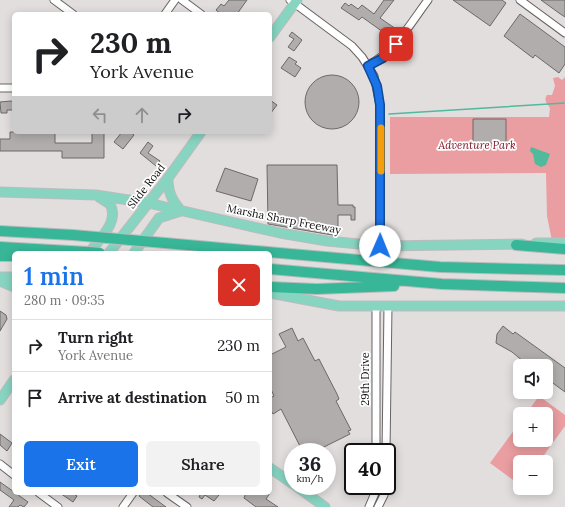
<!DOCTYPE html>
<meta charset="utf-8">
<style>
body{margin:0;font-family:Lora,serif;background:#f2f2f2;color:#202124;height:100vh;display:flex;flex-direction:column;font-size:15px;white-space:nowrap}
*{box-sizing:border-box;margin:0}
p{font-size:13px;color:#757577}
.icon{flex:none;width:22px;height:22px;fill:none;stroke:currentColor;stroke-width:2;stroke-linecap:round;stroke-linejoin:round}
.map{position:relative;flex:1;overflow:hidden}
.details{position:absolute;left:12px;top:251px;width:260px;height:244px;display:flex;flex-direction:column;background:#fff;border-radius:6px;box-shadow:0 2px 10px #0003}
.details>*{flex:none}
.guide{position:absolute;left:12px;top:12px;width:260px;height:122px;border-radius:6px;box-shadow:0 2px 10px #0003;background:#fff;color:#202124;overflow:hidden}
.tools{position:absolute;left:513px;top:359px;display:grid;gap:8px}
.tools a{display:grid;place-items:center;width:40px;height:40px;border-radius:6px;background:#fff;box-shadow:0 2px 10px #0003;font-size:20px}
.speed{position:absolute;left:284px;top:443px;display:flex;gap:8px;font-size:20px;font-weight:700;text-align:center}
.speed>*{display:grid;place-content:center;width:52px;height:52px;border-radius:50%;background:#fff;box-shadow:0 2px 10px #0003;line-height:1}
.speed small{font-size:10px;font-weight:400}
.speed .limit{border:2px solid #111;border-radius:6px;background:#fff;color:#111}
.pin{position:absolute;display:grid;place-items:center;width:34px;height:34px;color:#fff;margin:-17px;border-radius:8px;box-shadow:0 2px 6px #0006}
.me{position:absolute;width:44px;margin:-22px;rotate:1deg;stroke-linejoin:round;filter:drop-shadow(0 0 3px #0008)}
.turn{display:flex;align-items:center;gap:14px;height:84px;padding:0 12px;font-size:18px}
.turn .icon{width:52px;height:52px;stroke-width:2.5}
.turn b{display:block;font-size:28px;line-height:34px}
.lanes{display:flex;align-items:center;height:38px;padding:0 12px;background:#0003;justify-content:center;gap:20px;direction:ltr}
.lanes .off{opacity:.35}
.round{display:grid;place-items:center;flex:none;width:42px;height:42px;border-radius:6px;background:#f2f2f2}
.head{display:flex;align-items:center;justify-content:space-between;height:68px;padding:0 12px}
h1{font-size:24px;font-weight:600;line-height:30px;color:#1a73e8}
.action{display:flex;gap:8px;margin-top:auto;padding:8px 12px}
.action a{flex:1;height:46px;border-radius:6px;background:#1a73e8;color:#fff;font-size:16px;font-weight:600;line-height:46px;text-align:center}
.action a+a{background:#f2f2f2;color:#202124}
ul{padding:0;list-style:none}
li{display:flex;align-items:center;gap:12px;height:52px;padding:0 12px;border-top:1px solid #e0e0e0}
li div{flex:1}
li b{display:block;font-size:15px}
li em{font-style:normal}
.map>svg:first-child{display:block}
</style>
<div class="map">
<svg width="565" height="507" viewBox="0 0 565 507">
<rect width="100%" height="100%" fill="#e2dede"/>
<path fill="#ea9ea1" d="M558 77 562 80 565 77V241H552L547 216 546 173 390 174V117H549L550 108C548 104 543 101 547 95H552L555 86 553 78Z
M539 396 565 415V426L539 462H520V485L490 463 520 422V440H546V414H526Z"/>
<path fill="#4fba9c" d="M531 147 550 154 546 165 541 167 535 164 533 154 530 151Z"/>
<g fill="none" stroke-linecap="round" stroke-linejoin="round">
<path stroke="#4fba9c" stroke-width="1.5" d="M389 114 565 103"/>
</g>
<path fill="#b1adad" stroke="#6c6969" d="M229 0H247L237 14H221L216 10 221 4 224 6Z
M384 0H394L380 18 396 29 390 37 362 17 359 20 341 8 345 3 349 6 351 4 358 9 362 5 374 14Z
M453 0H502L506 3 490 26Z
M541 0H565V17L559 13Z
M520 14 565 47V64L559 73 535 55 533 58 504 36Z
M292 32 302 40 294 51 288 47 294 39 289 36Z
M289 57 297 62 295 64 301 68 295 77 281 68Z
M305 102a27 27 0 1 1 54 0a27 27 0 1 1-54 0Z
M270 100 277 105 270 114Z
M11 101 13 102V110H7V113H1L0 102Z
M473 119H506V143H473Z
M10 132H55V143H92V132H104V158H62V151H0V139H10Z
M122 132H130L134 135 123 149 114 142Z
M148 142 153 146 148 153 160 161 156 166 140 153Z
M267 165H337L338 205H353V207H355V220H351V215H338V236L268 224Z
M225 168 258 179 251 201 216 191Z
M0 311 6 315 7 319 0 331Z
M503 326 513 334 515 332 565 368V392L546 378V366H529L512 352 496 343 497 334Z
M292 328 298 341 303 338 315 361 319 359 321 363 337 394 339 399 336 401 351 430 348 431 350 434 314 452H303L281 409 273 414 270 409V398L274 396 270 387V355L286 347 279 334Z
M0 434 12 443 7 451 0 445Z
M0 482 28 502 24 507 20 505 18 507H9L14 500 0 490Z
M60 493H72L77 496 73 502Z
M141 493H147L166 507H153L139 496Z
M201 493H216L219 495 214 501 205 495 202 499 199 497Z
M246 493H270L266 499 278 507H256L244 498Z"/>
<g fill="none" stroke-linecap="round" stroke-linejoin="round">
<g stroke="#686465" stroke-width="9">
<path id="minor" d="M54 0 73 14
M182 0 201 14
M290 0 352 46 362 57 374 76 380 105V246
M520 0 565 33
M165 14 175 0
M368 65C395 52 410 24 428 0
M0 88H14
M376 306V452
M386 452 388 306
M0 464 14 475
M39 493 58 507
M167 493 187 507
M123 507 133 493
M369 507 375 493 376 486
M378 507 384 495 385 486"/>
</g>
<g stroke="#bcbcbc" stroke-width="11">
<path id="major" d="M270 37 297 0
M0 192 96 195 148 203 280 233 327 241 380 246 522 244
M536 243H565
M89 253C99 239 120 222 110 204L99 197
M109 253 168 178 201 132
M134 253 159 218 181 211C172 200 168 193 168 178
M0 277H14
M0 281 14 287
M270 293 339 306H565
M0 400 14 380
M270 468 293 484
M296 486 325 507"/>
</g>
<g stroke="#bcbcbc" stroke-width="12">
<path id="highway" d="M0 231 73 235
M165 243 440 267 565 270
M516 245 565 249
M0 247 88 252
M0 256H14
M270 269 442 284 565 288
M270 287 317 289 394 286"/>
</g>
<use href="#minor" stroke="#fff" stroke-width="7"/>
<use href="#major" stroke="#87d4c1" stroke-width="9"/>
<use href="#highway" stroke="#37b797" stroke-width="10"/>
<g stroke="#bcbcbc" stroke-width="12" stroke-linecap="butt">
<path id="highway-bridge" d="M73 235 165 243
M88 252 100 253"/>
</g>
<use href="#highway-bridge" stroke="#37b797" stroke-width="10"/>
</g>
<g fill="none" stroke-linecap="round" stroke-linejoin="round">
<g stroke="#114b97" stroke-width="10">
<path id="route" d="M380 246V105L377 86 368 66 383 58 396 44"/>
</g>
<use href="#route" stroke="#1a73e8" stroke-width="7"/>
<path stroke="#f59e0b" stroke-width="7" d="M381 128V171"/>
</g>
<g text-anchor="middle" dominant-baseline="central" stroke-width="3.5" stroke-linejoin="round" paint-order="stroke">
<g font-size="11" font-style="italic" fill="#80172a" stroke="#fff">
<text x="477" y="145">Adventure Park</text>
</g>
<g font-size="11" fill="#100f0f" stroke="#fff">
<text transform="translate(146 186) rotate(-52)">Slide Road</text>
<text transform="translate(284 219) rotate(11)">Marsha Sharp Freeway</text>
<text transform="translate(365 379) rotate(-90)">29th Drive</text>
</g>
</g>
</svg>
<div class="tools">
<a><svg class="icon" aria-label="sound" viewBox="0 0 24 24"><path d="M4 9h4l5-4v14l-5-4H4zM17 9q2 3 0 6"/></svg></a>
<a>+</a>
<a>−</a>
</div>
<div class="speed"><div>36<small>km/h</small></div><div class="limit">40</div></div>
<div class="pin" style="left:396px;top:44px;background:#d93025"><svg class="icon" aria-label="arrive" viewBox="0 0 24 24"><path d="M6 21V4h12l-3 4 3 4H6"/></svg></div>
<svg class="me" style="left:380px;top:246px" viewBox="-20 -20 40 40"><circle r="19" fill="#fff"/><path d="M0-13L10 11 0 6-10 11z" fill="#1a73e8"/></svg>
<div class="guide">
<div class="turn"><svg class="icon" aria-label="right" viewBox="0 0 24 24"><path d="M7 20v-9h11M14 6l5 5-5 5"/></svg><div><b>230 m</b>York Avenue</div></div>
<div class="lanes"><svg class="icon off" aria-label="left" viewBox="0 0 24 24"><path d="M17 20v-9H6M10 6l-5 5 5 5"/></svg><svg class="icon off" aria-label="ahead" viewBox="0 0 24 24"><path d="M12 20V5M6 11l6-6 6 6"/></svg><svg class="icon" aria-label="right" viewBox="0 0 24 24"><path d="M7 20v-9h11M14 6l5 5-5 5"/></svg></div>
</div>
<section class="details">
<div class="head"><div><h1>1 min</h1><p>280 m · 09:35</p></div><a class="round" style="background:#d93025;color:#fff"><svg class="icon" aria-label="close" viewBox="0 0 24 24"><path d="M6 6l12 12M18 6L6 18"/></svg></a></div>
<ul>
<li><svg class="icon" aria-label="right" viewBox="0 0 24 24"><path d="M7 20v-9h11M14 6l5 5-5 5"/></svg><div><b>Turn right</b><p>York Avenue</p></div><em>230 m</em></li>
<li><svg class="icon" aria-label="arrive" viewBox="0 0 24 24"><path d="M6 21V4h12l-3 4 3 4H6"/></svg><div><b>Arrive at destination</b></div><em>50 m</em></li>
</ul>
<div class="action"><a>Exit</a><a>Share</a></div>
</section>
</div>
